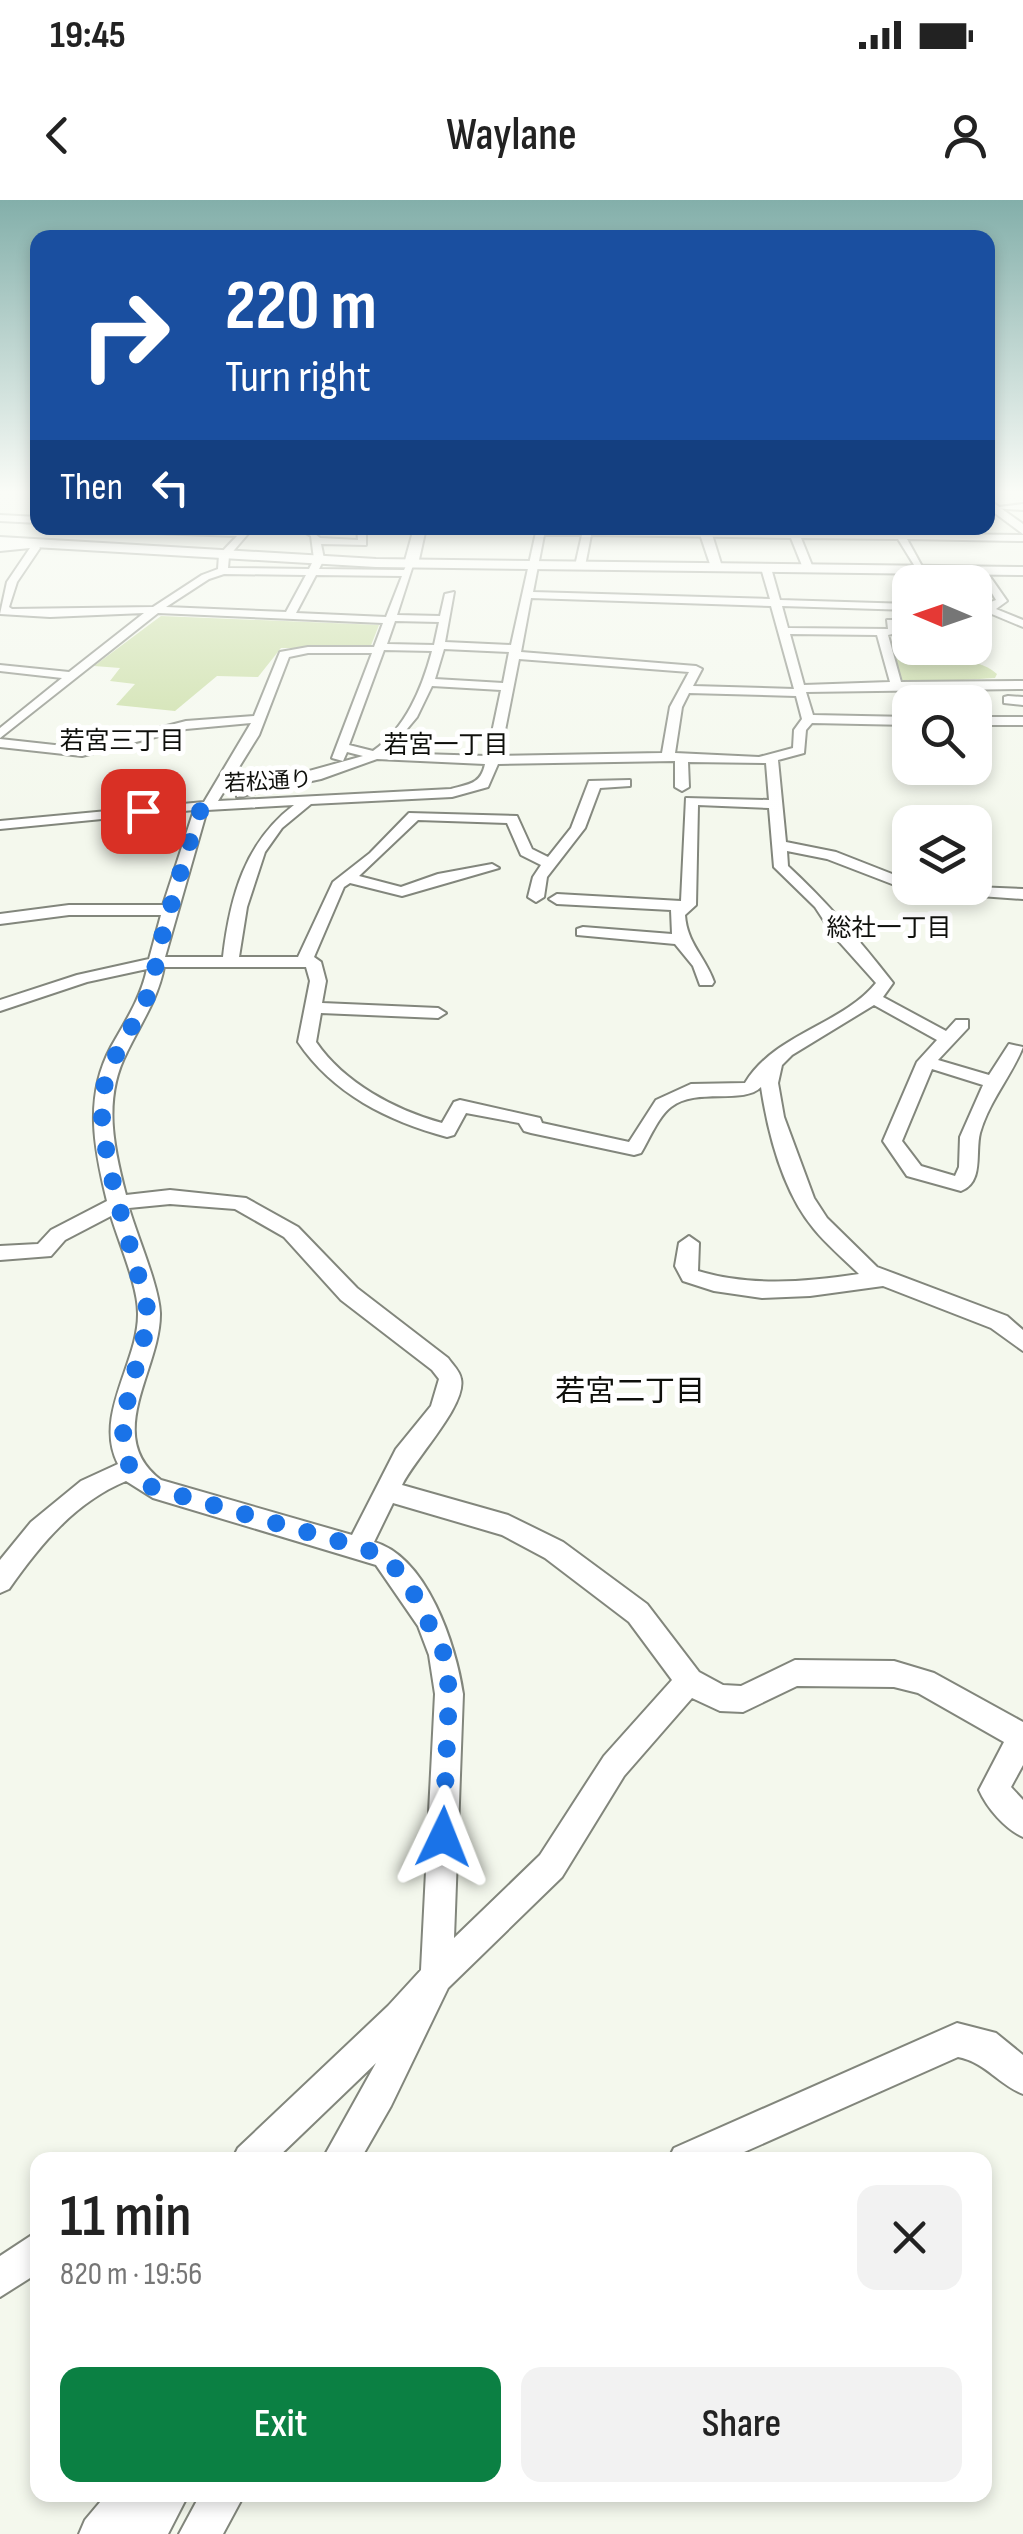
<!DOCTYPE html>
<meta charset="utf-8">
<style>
body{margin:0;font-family:"Sofia Sans Condensed","Noto Sans JP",sans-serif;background:#f2f2f2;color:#222;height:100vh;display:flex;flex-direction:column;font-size:38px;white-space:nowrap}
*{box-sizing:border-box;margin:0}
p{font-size:32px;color:#767676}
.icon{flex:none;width:55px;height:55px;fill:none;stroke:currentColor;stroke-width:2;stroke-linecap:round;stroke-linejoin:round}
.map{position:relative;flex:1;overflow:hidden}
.side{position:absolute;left:30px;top:1952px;width:962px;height:350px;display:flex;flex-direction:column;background:#fff;border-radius:20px;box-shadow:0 5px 15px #0003}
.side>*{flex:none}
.banner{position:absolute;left:30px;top:30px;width:965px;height:305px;border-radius:20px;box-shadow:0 5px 15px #0003;background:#1a4fa0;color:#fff;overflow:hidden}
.needle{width:65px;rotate:272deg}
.buttons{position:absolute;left:892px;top:365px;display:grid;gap:20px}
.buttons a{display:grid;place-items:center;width:100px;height:100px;border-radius:20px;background:#fff;box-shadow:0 5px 15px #0003;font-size:50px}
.pin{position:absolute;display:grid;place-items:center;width:85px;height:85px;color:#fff;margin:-42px;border-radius:20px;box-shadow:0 5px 15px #0006}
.me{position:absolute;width:110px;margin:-55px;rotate:2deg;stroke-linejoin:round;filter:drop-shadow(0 0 8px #0008)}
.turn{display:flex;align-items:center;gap:35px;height:210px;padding:0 30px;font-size:45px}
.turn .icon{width:130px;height:130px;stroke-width:2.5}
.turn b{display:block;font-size:70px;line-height:85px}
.then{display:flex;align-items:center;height:95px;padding:0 30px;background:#0003;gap:20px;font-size:38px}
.round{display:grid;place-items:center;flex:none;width:105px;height:105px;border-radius:20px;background:#f2f2f2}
.overview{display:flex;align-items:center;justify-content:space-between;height:170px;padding:0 30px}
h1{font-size:60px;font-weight:600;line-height:75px}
.cta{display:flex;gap:20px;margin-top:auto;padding:20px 30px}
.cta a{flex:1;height:115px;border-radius:20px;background:#0b8043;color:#fff;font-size:40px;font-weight:600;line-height:115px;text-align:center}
.cta a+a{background:#f2f2f2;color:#222}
.status{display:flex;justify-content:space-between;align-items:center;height:70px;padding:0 50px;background:#fff;direction:ltr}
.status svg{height:28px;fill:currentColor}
header{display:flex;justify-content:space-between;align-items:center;height:130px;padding:0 30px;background:#fff;font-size:45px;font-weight:600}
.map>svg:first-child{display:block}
</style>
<div class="status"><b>19:45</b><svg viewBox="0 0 49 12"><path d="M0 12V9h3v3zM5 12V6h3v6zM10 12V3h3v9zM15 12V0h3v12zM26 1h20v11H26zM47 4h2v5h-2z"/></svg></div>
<header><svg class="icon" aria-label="back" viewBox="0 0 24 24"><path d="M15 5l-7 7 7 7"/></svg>Waylane<svg class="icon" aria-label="person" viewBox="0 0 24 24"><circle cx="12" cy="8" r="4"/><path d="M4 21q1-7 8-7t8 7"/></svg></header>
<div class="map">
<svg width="1023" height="2334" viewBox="0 0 1023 2334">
<rect width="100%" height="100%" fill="#f4f8ed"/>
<path fill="#c6db9e" d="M161 416 379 425 370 448H281L258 477 217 476 175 511 116 505 135 484 110 481 120 468 94 466Z
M903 457C933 459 975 454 997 474L995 478 900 484 892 460Z"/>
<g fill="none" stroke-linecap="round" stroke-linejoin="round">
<g stroke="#82867c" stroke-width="4">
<path id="minor" d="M1023 304V310L991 308Z
M0 315 38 317V323L0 321Z
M124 328H253L229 356 228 368 309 369 314 359 311 336 298 328H308L320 338 358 340 357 328H366V345L321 344 324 359 319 369 404 370 408 362H414L397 415 440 416 445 394 454 392 445 442 511 445 537 328 789 332 788 328H796L798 332 1023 335V341L907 339 924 370 919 373 898 339 801 338 813 368 808 371 803 368 791 338 591 335 585 366 580 369 575 366 582 335H544L533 392 770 399 761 368 766 365 771 368 780 400 910 404V410L782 406 788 428 888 429 887 420H895L900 432 888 435 901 482 1023 481V489L806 492 813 515 910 517V525L812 523 806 530 804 553 778 560 786 642 836 652 910 681V688H916L905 689 827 659 787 651 788 666C826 701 861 742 893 783L883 797 946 831 956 820H968V828L938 860 989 875 1009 844 1023 847C1011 877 989 901 980 933 975 953 984 982 961 991L907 976 883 941 917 862 937 840 874 805 792 855 782 865 778 883 784 917 814 998 827 1018 877 1067 1007 1116 1023 1130V1151L991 1128 883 1086 810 1096 762 1098 714 1091 683 1081 675 1066 679 1043 689 1036 699 1043 698 1071C751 1087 805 1082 859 1074 844 1059 827 1045 814 1029 783 992 768 933 761 887 744 905 696 887 671 907 658 917 649 940 641 953L634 955 531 933 524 931 519 923 466 913 454 935 447 937C388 921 333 894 298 842L310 781 306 767H164C158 799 141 823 127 852 103 898 113 946 126 995L170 990 246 998 298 1027 357 1088 448 1158C452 1164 460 1171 461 1179 467 1205 415 1258 402 1285L508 1315 563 1342 647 1404 699 1472 723 1485 741 1486 795 1460 894 1461 934 1473 1023 1522V1565L1011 1587 1023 1600V1637C1005 1629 987 1608 979 1590L1004 1542 918 1493 894 1487 797 1486 743 1512 720 1511 692 1498 624 1576 562 1677 448 1788 391 1906 360 1960H322L376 1863 275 1960H232L238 1948 388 1806 421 1770 435 1494 429 1455 418 1426 376 1365 153 1298 126 1281C75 1302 40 1345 9 1389L0 1393V1360L31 1322 81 1281 118 1264C93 1215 139 1162 138 1113 138 1086 119 1043 111 1016L65 1040 51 1056 0 1060V1046L38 1044 51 1030 107 1001C94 948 84 897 111 847 125 822 141 798 147 769L87 782 0 811V800L77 775 149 759 161 715H69L0 724V714L69 705H163L194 610 0 629V621L204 602 251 523 186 529 82 556 0 547V539L82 548 186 521 254 516 280 452 308 447H374L383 423 158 413 0 538V528L62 478 0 471V465L69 472 144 413 50 417 0 414 7 382 30 348 0 351V345L34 341 40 348 17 382 9 407 12 409 153 407 202 375 218 369 219 355 237 336 128 332ZM224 374 306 375 286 412 166 407 209 379ZM316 375 402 376 386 417 296 413ZM531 398 771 406 794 489 693 486 702 469 696 466 521 452ZM395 421 439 422 434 445 387 444ZM790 434 877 435 890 482 804 485ZM444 449 509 452 503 483 435 479ZM384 450 432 451C422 488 406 528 373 551L349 545ZM308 453H372L332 558 343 561 347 552 363 556 237 591V597L321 579 377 559 485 564C481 584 469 584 451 589L218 601 259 535 289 457ZM519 459 689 472 670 507 662 553 500 556ZM432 486 501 490 487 556 387 553 417 517ZM689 493 796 496 802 519 794 530 793 548 759 557 675 553 682 507ZM675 561V587L682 591 689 587 688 562 766 563 769 600 686 598 681 701 557 694 549 699 557 704 671 710 672 734 583 727 577 729V735L675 744 693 766 700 785H712L714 782C705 756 687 744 685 715L696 705 698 605 769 608 774 667 815 707 834 736 876 783C842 825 774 834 745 883L691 884 656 900 629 942 542 923 540 918 460 900 454 902 442 923C395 910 344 883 316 842L321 813 438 818 446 813 438 808 322 803 326 781 321 762 314 757 344 687 350 683 402 696 499 668 492 664 438 674 401 687 359 676 418 620 507 623 521 655 541 665 533 677 528 697 536 702 544 697 547 677 585 628 600 588 630 586V580L589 581 571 628 548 657 532 649 517 616 409 613 370 653 333 682 298 757H239L247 707 265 652 282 628 311 604 452 597 488 587 498 564ZM294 605C245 642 230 697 223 757H165L207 610ZM932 869 983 885 960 937 959 967 955 976 921 966 902 941ZM170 1004 235 1009 284 1037 341 1100 432 1170 439 1179 431 1206 396 1249 352 1335 161 1280C102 1236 161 1169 160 1113 159 1086 137 1036 129 1008ZM393 1303 502 1335 545 1358 629 1422 672 1480 604 1556 540 1655 454 1738 463 1494C456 1445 427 1357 374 1342Z
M984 368 1007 401 996 409 1023 420V427L987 412H975V408L996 400 979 371Z
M1008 496 1023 497V505L1004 503V497Z
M975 517H1023V525H975Z
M975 687 1023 689V699L924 692 917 688Z
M957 1823 996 1833 1023 1855V1894C998 1884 985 1862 958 1857L726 1960H668L674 1948Z
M38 2031V2073L0 2097V2056Z
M106 2295H188L168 2334H79L85 2320Z
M200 2295H244L223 2334H179Z"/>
</g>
<g stroke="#82867c" stroke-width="4">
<path id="major" d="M988 299 1023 324V334L988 308Z
M414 328H426L418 364 411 368 404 364Z
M698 328H710L723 370 711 367Z"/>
</g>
<g stroke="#82867c" stroke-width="4">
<path id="highway" d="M0 337 376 359 1023 367V375L376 367 0 345Z"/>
</g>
<use href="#minor" fill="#fff" fill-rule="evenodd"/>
<use href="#major" fill="#fff" fill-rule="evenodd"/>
<use href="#highway" fill="#fff" fill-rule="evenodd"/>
</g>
<linearGradient id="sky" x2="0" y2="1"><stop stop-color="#83afaa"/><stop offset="0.47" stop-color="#fafcf7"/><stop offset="1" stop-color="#fafcf7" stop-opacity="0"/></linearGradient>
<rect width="1023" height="621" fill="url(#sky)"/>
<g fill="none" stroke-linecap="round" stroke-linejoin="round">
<path stroke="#1a73e8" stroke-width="18" stroke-dasharray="0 32.4" d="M143 611 202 606C186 649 175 693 162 737 156 754 156 773 150 790 133 834 98 866 102 917 106 976 134 1054 148 1112 145 1165 90 1259 154 1288L359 1347 384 1356 408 1382 446 1458 449 1494 443 1637"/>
</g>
<g text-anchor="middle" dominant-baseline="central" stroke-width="10" stroke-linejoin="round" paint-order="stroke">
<g font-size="22" fill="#0f100c" stroke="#fff">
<text transform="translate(268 582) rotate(-3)">若松通り</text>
</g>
<g font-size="25" fill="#0f100c" stroke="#fff">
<text x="122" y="541">若宮三丁目</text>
<text x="446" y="545">若宮一丁目</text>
<text x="889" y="728">総社一丁目</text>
</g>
<g font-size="30" fill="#0f100c" stroke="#fff">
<text x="630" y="1192">若宮二丁目</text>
</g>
</g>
</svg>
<div class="buttons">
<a><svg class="needle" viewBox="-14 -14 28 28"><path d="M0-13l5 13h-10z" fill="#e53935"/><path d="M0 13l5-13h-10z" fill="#767676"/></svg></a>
<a><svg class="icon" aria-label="search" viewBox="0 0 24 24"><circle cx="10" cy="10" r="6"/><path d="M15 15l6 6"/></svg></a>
<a><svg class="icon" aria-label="layers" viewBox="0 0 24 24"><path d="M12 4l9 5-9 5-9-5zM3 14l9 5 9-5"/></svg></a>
</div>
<div class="pin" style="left:143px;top:611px;background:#d93025"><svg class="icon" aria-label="arrive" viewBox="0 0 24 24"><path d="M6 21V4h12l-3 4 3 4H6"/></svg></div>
<svg class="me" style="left:443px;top:1637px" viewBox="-20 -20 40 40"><path d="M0-17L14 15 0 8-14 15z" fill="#1a73e8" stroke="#fff" stroke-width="4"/></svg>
<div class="banner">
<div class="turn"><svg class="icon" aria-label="right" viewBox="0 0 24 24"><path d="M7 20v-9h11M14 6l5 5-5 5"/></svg><div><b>220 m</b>Turn right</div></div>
<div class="then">Then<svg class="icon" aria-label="left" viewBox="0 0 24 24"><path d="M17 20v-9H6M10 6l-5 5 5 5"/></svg></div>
</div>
<section class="side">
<div class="overview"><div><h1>11 min</h1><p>820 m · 19:56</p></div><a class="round"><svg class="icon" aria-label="close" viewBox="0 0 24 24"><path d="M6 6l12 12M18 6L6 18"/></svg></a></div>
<div class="cta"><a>Exit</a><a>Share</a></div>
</section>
</div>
